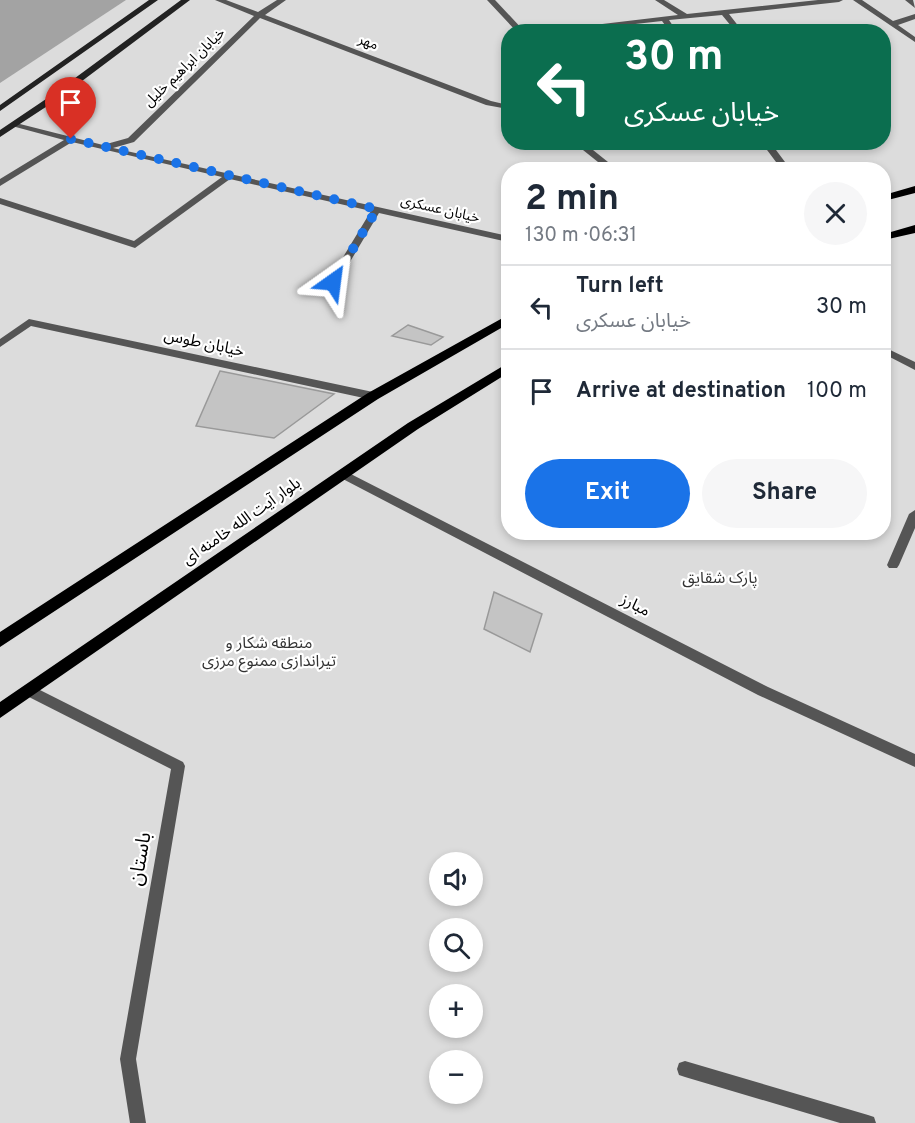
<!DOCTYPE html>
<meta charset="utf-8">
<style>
body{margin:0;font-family:Overpass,"Noto Sans Arabic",sans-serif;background:#f6f6f7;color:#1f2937;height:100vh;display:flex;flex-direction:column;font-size:22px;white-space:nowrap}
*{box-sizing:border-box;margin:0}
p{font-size:20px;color:#747a83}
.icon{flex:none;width:33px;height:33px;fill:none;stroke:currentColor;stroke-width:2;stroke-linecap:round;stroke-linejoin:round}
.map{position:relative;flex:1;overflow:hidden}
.side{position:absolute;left:501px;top:162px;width:390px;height:378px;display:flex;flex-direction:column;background:#fff;border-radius:24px;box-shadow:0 3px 9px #0003}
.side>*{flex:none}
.guide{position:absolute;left:501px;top:24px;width:390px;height:126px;border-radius:24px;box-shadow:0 3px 9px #0003;background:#0b6e4f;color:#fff;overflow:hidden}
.controls{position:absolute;left:429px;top:852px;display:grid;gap:12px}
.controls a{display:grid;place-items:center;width:54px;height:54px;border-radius:50%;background:#fff;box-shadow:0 3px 9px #0003;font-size:30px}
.pin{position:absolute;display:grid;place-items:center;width:51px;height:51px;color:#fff;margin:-62px -26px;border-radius:50% 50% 50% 0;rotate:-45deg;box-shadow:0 0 6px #0007}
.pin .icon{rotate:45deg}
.me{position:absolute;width:66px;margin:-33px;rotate:31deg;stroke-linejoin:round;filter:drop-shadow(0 0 4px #0008)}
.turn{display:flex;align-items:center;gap:21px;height:126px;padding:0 24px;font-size:27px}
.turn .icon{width:78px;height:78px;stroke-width:2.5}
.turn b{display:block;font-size:42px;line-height:51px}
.round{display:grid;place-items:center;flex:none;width:63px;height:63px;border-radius:32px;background:#f6f6f7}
.headline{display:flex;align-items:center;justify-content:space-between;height:102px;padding:0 24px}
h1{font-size:36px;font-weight:700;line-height:45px}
.action{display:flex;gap:12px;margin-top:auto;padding:12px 24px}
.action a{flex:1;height:69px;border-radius:36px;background:#1a73e8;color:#fff;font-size:24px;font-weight:700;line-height:69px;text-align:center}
.action a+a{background:#f6f6f7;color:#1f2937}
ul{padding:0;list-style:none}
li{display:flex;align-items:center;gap:18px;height:84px;padding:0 24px;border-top:2px solid #e0e1e3}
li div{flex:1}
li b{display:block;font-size:22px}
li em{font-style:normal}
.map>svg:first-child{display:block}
</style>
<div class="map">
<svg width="915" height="1123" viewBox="0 0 915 1123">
<rect width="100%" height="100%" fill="#fff"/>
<path fill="#dcdcdc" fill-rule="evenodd" d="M0 0H915V1123H0ZM508 32H884V142H508ZM508 170H884V532H508ZM440 862H472V896H440ZM440 928H472V962H440ZM440 994H472V1028H440ZM440 1060H472V1094H440Z"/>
<path fill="#a3a3a3" d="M0 0H126L0 83Z"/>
<path fill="#c4c4c4" stroke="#999" stroke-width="1.5" d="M408 325 443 337 431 345 392 336Z
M220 371 334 394 274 438 196 426Z
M494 592 542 614 530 652 484 629Z"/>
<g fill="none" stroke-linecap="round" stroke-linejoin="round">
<g stroke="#dbdbdb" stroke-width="3">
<path id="primary" d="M915 186V193L884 201V195Z
M915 225V233L884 240V234Z
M508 315V324L378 399 0 647V632L368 393Z
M508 363V373L418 429 0 718V702L408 423Z"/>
</g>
<path fill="#555" fill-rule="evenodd" d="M215 0H226L258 12 277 0H286L265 15 491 101 508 105V109L486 105 260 18 134 142 113 148 508 236V242L379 213 338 282 333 285 328 282 371 211 230 179 135 248 0 204V198L134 241 222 177 72 142 0 186V179L64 140 12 126V122L103 145 128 138 254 16Z
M487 0H495L525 32H517Z
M655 0H664L687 14 818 0H843L839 2 729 14 743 32H736L722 15 669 20 677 32H670L662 21 564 32H535L678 15Z
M853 0H862L893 21 915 14V19L898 25 915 37V42Z
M905 0H913L915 8Z
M573 142H583L618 170H608Z
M761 142H770L791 170H782Z
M29 319 373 392 378 396 373 400 31 326 0 347V339Z
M884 347 915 362V370L884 354Z
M343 470 768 687 915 754V767L758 695 339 477 337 474 339 471Z
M915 510V528L899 565 897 568H889L887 565 909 514Z
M30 685 183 762 185 766 136 1059 146 1123H130L120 1059 171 769 25 695 23 691 25 687Z
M685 1061 868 1115 874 1117 876 1123H840L685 1077 679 1075 677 1069 679 1063Z"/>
<path fill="#222" fill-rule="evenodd" d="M149 0H158L0 111V105Z
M181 0H190L58 99 0 137V130L52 95Z"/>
<use href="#primary" fill="#000" fill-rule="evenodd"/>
</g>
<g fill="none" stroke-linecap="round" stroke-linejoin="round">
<path stroke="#1a73e8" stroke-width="10" stroke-dasharray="0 18" d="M71 139 377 209 333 282"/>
</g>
<g text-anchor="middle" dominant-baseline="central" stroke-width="4.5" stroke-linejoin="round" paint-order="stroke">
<g font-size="14" fill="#000" stroke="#fff">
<text transform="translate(368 43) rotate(20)">مهر</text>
<text transform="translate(185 68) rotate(-44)">خیابان ابراهیم خلیل</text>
<text transform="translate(440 210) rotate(13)">خیابان عسکری</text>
</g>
<g font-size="16" fill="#000" stroke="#fff">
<text transform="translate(204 344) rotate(12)">خیابان طوس</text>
<text transform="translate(242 522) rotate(-35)">بلوار آیت الله خامنه ای</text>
<text transform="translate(635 606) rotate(27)">مبارز</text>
</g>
<g font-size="16" fill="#333" stroke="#fff">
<text x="720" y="579">پارک شقایق</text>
<text x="269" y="644">منطقه شکار و<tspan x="269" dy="18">تیراندازی ممنوع مرزی</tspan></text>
</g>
<g font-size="20" fill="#000" stroke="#fff">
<text transform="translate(141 859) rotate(-80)">باستان</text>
</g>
</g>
</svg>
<div class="controls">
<a><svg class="icon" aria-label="sound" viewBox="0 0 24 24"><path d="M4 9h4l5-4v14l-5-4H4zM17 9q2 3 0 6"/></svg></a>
<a><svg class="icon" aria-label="search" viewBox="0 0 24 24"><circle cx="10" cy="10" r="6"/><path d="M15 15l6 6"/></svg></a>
<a>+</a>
<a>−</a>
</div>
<div class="pin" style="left:71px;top:139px;background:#d93025"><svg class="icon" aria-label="arrive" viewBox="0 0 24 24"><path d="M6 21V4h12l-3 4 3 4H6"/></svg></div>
<svg class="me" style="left:333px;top:282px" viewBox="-20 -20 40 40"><path d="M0-17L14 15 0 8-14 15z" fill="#1a73e8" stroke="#fff" stroke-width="4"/></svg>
<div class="guide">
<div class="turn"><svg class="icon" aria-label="left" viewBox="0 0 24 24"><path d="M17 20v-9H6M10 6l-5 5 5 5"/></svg><div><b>30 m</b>خیابان عسکری</div></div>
</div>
<section class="side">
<div class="headline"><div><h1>2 min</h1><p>130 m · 06:31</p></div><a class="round"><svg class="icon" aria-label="close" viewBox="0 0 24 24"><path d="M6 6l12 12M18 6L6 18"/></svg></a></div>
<ul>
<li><svg class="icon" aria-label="left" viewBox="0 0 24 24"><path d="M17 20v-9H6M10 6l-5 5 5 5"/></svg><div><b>Turn left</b><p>خیابان عسکری</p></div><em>30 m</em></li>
<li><svg class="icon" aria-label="arrive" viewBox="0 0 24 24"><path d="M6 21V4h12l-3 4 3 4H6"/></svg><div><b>Arrive at destination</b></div><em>100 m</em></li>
</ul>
<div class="action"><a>Exit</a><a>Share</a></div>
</section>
</div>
